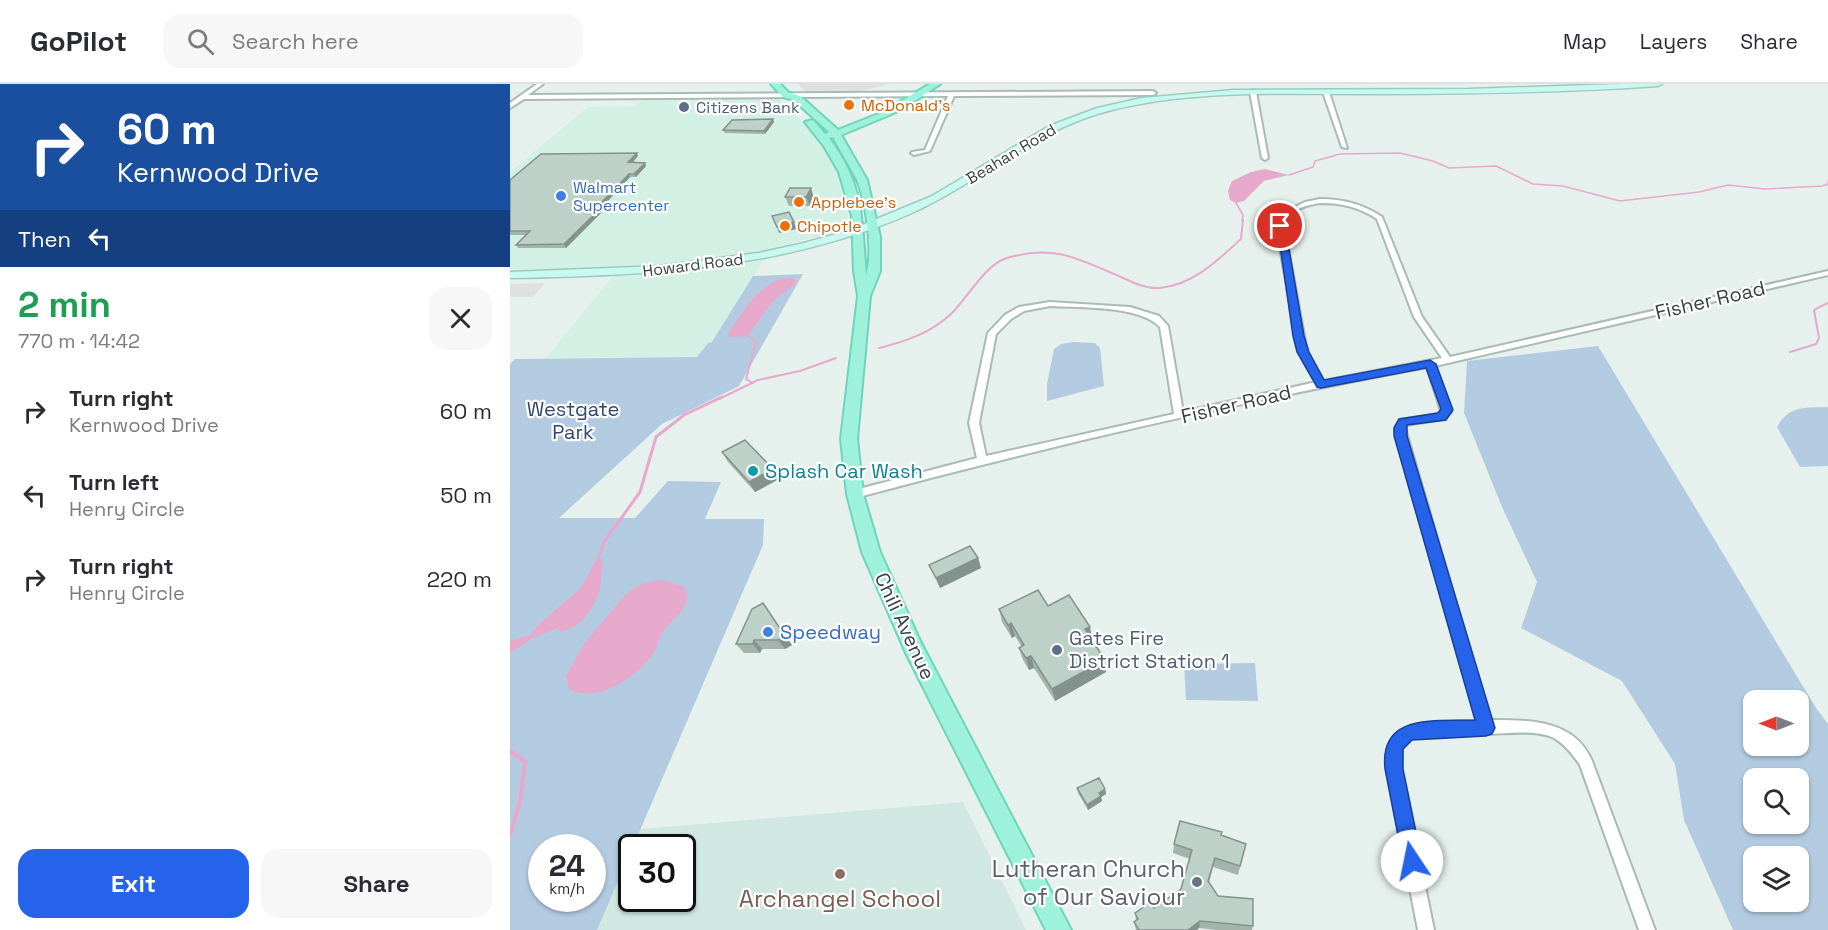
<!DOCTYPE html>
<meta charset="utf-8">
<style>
body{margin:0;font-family:"Space Grotesk",sans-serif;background:#f7f7f7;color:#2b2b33;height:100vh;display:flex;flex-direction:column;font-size:22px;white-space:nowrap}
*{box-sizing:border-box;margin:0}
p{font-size:20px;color:#7c7c81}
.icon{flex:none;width:33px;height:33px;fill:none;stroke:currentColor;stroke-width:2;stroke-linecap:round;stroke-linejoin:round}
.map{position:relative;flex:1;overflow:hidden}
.details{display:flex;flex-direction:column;background:#fff;width:510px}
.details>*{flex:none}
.hud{background:#1a4fa0;color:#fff;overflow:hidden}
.needle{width:39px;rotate:270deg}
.tools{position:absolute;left:1233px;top:606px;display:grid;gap:12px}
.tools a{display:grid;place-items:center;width:66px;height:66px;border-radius:12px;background:#fff;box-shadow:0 2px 4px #0004;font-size:30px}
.speed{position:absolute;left:18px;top:750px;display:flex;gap:12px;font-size:30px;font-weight:700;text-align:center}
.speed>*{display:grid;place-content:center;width:78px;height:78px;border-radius:50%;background:#fff;box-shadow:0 2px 4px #0004;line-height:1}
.speed small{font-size:15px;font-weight:400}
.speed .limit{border:3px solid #111;border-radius:9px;background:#fff;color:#111}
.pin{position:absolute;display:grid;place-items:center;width:51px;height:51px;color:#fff;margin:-26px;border:3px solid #fff;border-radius:50%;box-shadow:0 2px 6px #0007}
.me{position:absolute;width:66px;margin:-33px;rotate:349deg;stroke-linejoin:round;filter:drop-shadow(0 0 4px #0008)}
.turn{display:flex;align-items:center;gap:21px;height:126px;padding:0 18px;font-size:27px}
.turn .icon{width:78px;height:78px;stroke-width:2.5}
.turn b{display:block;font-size:42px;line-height:51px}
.then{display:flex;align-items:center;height:57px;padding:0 18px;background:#0003;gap:12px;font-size:22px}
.round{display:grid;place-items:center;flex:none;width:63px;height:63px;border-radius:18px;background:#f7f7f7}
.headline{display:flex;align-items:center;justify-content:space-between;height:102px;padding:0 18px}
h1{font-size:36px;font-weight:700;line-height:45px;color:#1e9e55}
.cta{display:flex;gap:12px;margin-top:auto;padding:12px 18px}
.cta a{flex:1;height:69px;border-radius:18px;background:#2563eb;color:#fff;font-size:24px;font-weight:700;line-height:69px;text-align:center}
.cta a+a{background:#f7f7f7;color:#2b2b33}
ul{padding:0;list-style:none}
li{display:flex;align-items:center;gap:18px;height:84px;padding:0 18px}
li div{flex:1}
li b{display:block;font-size:22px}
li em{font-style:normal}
header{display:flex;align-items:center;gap:36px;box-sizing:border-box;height:84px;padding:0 30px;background:#fff;border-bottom:2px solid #e1e1e2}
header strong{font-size:28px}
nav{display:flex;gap:33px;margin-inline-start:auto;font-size:21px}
.search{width:420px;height:54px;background:#f7f7f7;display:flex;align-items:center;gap:15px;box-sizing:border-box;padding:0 21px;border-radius:18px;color:#7c7c81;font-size:22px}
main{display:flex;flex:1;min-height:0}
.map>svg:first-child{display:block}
</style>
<header>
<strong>GoPilot</strong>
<div class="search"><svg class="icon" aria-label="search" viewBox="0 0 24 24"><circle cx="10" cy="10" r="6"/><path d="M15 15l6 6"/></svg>Search here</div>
<nav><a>Map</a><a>Layers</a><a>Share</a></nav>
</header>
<main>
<section class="details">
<div class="hud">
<div class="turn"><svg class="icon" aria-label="right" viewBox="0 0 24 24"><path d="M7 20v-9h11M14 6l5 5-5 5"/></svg><div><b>60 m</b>Kernwood Drive</div></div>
<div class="then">Then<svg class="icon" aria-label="left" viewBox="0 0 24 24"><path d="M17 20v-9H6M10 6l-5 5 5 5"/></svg></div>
</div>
<div class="headline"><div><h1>2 min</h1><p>770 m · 14:42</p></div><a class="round"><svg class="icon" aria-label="close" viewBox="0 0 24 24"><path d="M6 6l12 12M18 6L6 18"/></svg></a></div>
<ul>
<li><svg class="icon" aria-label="right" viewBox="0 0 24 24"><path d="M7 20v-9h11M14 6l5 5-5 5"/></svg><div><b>Turn right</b><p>Kernwood Drive</p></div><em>60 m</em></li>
<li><svg class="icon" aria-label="left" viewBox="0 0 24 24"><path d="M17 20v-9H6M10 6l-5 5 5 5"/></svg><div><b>Turn left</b><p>Henry Circle</p></div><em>50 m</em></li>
<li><svg class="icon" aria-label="right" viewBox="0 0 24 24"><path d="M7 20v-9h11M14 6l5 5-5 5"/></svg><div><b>Turn right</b><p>Henry Circle</p></div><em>220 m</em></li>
</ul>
<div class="cta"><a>Exit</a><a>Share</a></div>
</section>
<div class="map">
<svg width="1318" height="846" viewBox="0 0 1318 846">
<rect width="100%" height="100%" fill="#e6f1ee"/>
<path fill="#d3f0e5" d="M138 13 268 14 300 45 315 66 328 89 339 135 333 143 320 150 253 166 252 179 202 258 198 259 187 273 36 274 109 185 0 186V88L78 23 124 22Z"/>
<path fill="#d1e8e2" d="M453 718 516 846H87L121 766 122 814H172V764L122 763 130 745Z"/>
<path fill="#b3cbe0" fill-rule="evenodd" d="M293 190 229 302 152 340 49 434H125L158 397 211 398 195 435H254L253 461 87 846H0V280L5 275 187 273 198 259 202 258 243 192ZM32 764H82V814H32Z
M563 258 585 259 590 264 594 302 537 317V300L544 265 551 260Z
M1088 262 1306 624 1318 640V846H1223L1174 736 1165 680 1112 597 1011 544 1027 498 992 423 954 329 957 277ZM1244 616H1288V662H1244ZM1244 694H1288V740H1244ZM1244 772H1288V818H1244Z
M1318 323V382L1290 383 1267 343C1279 321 1295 324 1318 323Z
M745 579 748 617 676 616 674 580Z"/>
<path fill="#dde2e0" d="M288 0H380L351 7 296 8Z
M35 199 23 213H0V200Z"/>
<path fill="#e7a9cb" d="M755 85 779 91 754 97 734 117 726 119 720 116 718 107 722 97 741 88Z
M273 194H284L286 199 262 218 238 252 219 253 218 250C233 227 246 203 273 194Z
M90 475H92C94 506 83 540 50 548L48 544 23 554 0 569V557L20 551 30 539 71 504 84 480Z
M153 496 174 503C185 525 161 533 152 549 149 556 147 563 143 570 127 593 86 621 59 605L56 592 73 561 116 510C128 500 139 497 153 496Z"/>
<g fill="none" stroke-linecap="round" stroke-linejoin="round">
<path stroke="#e7a9cb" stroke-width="1.5" d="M779 91 803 83 805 77 830 70 890 69 923 77 939 84 986 82 1023 100 1053 102 1110 117 1189 108 1218 101 1255 105 1312 102 1318 100V97
M726 119 733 131 732 137"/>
<path stroke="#e7a9cb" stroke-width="2" d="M238 252 246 258 236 295 243 299
M369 264C397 257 421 249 442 229 457 214 477 179 497 174 545 160 568 175 611 193 624 199 636 205 650 204 683 201 708 176 731 155L733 136
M1280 268 1306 260 1309 254 1304 226 1318 219
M209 315 248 296 290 287 326 274"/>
<path stroke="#e7a9cb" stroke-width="3" d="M86 480 94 458 130 408 146 353 174 331 212 313"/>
<path stroke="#e7a9cb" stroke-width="4" d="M0 667 15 677 10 718 0 751"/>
<g stroke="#aabbb5" stroke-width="4">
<path id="street" d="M27 0H33L18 11 643 7 646 9 643 11 444 12 420 67 404 71 401 69 402 68 415 66 438 12 14 15 0 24V19Z
M743 6 746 8 758 74 755 76 752 74 740 8Z
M816 6 819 8 837 64 832 63 813 8Z
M810 115C833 115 853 120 872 133L912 233 940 273 1318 187V191L925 282 941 328 934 335 896 341 895 344 980 636C1019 636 1064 635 1082 677L1145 846H1129L1070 681C1063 671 1055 660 1044 654 1024 645 997 650 976 650 951 651 927 651 902 654L892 665 891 685 924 846H908L877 685C874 648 892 642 924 639 938 638 953 637 967 637L886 352 885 344 890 336 928 330 931 327 917 283C725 319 534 363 345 414L340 410 345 406 467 374 459 339 478 249 495 231 509 223 540 218 620 223 649 232 658 242 673 328 806 298 789 268 766 142 773 129 795 118ZM810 119C832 119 849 123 867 135L904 233 932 274 814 297 797 268 774 142C781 125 793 122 810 119ZM540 222C570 224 629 221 650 243L664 330 476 372 469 339 486 250 501 235 514 227Z"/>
</g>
<g stroke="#9acbc0" stroke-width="3">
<path id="secondary" d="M1110 0H1152L1148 2C1049 9 950 10 851 10 768 10 683 6 602 26 527 44 471 98 402 129 275 185 137 192 0 194V188L149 182 248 169 294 159 340 146 422 112 539 42 587 24 632 14 723 6 958 5Z"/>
</g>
<g stroke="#70d4b9" stroke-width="4">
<path id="primary" d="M261 0H270L279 9 290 12 328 46 371 29 420 0H430L391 26 331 51 357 96 370 153V187L360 212 347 355 353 410 370 468 411 559 561 846H536L396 569 352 468 337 410 331 355 348 212 344 187 342 132 329 88 314 62 295 38 303 36 315 50 319 48 284 16 273 13ZM323 53C330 67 339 80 346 94 356 115 364 169 356 191 351 134 355 103 319 54Z"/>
</g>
<use href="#street" fill="#fff" fill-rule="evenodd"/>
<use href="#secondary" fill="#c9f8ee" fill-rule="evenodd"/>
<use href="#primary" fill="#9ef2dc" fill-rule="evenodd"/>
</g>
<path fill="#a3b4ad" d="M263 35 264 38 255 50 215 49 213 46Z
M128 72 123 78 135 79 136 82 126 93H120L96 119 98 122 56 164H8L6 161 16 151H0V96Z
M280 104 304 114 300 122H279L275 113Z
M212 368 263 385 269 395 245 408 218 378Z
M468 474 471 484 430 504 419 481Z
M538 522 580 543 581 555 596 588 545 617 524 584 519 586 513 576 509 564 511 562 505 552 502 554 492 538 489 525Z
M242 525 282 561 275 565H252L250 569H234L226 560Z
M567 704 595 705 596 710 591 713 592 717 578 726 568 709Z
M711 752 736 760 728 791 703 783 699 799 708 812 743 842 742 846H706L689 844 687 846H626L624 838 626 837 625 829 644 824 671 805 680 775 663 769 664 760Z"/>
<path fill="#84928d" d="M263 35 264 38 255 50 254 47Z
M127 69 128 72 120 81 118 78Z
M135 79 136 82 126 93 124 90Z
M119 90 120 93 96 119 98 122 56 164 54 160 91 119Z
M301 104 304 114 300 122 296 113Z
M284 138 287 145 269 149 267 143Z
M263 385 269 395 245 408 239 398Z
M468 474 471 484 430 504 426 494Z
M253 519 282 561 275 565 268 556Z
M501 539 505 552 502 554 498 541Z
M580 543 582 555 577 558 575 545Z
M244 556 252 565 250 569 243 560Z
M521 572 524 584 519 586 516 574Z
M595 576 596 588 545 617 542 605Z
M595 705 596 710 591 713 592 717 578 726 577 721 589 709Z
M690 837 689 844 687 846H678Z"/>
<path fill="#bdd1c9" stroke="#84928d" stroke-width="1.5" d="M263 35 254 47 213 46 222 36Z
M127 69 118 78 135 79 124 90H119L91 119H96L54 160 6 161 20 147H0V96L31 70Z
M280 104H301L296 113H275Z
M279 128 284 138 267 143 262 132Z
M235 356 263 385 239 398 212 368Z
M460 462 468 474 426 494 419 481Z
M528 506 538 522 559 511 580 543 575 545 595 576 542 605 521 572 516 574 509 564 514 561 501 539 498 541 489 525Z
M253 519 275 552 268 556H244L243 560H226L242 525Z
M589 694 595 705 589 709 591 712 577 721 567 704Z
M670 737 712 748 711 751 736 760 730 782 705 774 698 797 708 812 743 815V842L690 837 678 846H629L624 838 628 835 625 829 641 818 644 824 671 805 682 766 664 760Z"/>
<path fill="#2563eb" stroke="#184099" stroke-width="1.5" d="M767 140 775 142 794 252 799 268 814 296 920 276 926 280 943 326 936 336 897 341V352L985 644 982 650 976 652 902 656 893 665V685L912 777 909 784 902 787 896 784 893 777 875 685C869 628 926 638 965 636L884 352V344L889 335 928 329 931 325 916 284 811 304 807 303 787 268 783 252Z"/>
<g fill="#e8710a" stroke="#fff" stroke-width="2">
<circle cx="339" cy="21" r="6"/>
<circle cx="289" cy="118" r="6"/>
<circle cx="275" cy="142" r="6"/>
</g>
<g fill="#5c6f8a" stroke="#fff" stroke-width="2">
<circle cx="174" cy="23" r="6"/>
<circle cx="547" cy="566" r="6"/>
</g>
<g fill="#3f7fe0" stroke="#fff" stroke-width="2">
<circle cx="51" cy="112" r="6"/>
<circle cx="258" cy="548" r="6"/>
</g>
<circle fill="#0f9aa8" stroke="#fff" stroke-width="2" cx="243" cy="387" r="6"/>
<circle fill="#8d6e63" stroke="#fff" stroke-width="2" cx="330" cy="790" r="6"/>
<circle fill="#6b7280" stroke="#fff" stroke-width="2" cx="687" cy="798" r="6"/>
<g text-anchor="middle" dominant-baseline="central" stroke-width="4.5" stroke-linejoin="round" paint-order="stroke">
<g font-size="16" fill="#c56008" stroke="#fff" text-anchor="start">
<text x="351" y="21">McDonald's</text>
<text x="301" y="118">Applebee's</text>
<text x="287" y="142">Chipotle</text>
</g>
<g font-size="16" fill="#4e5e75" stroke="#fff" text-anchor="start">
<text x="186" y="23">Citizens Bank</text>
</g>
<g font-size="16" fill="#36423e" stroke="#fff">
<text transform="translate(501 70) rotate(-31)">Beahan Road</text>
<text transform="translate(183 181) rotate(-7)">Howard Road</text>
</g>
<g font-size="16" fill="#366cbe" stroke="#fff" text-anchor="start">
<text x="63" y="103">Walmart<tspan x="63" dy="18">Supercenter</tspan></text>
</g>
<g font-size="20" fill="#36423e" stroke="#fff">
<text transform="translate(1200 216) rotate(-13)">Fisher Road</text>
<text transform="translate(726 320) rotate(-13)">Fisher Road</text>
<text transform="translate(395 542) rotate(65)">Chili Avenue</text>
</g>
<g font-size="20" fill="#31466d" stroke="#fff">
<text x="63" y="325">Westgate<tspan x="63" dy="23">Park</tspan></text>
</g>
<g font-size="20" fill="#0d838f" stroke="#fff" text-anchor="start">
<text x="255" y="387">Splash Car Wash</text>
</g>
<g font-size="20" fill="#366cbe" stroke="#fff" text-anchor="start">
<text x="270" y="548">Speedway</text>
</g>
<g font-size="20" fill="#4e5e75" stroke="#fff" text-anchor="start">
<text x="559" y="554">Gates Fire<tspan x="559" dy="23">District Station 1</tspan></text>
</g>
<g font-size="24" fill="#5b616d" stroke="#fff" text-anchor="end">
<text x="675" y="784">Lutheran Church<tspan x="675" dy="28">of Our Saviour</tspan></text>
</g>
<g font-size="24" fill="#785e54" stroke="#fff">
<text x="330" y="814">Archangel School</text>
</g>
</g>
</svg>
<div class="tools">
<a><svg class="needle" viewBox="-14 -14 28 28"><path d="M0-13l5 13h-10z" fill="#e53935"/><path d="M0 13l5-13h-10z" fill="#7c7c81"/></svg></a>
<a><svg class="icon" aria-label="search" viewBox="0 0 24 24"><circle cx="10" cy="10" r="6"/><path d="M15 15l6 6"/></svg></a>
<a><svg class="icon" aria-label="layers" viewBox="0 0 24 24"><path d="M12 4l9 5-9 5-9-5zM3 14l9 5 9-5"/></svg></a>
</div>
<div class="speed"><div>24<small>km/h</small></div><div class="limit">30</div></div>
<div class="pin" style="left:770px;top:142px;background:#d93025"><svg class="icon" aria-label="arrive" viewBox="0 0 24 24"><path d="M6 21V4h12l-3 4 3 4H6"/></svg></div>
<svg class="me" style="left:902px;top:777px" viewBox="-20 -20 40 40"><circle r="19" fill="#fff"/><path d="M0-13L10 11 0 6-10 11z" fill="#2563eb"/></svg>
</div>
</main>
